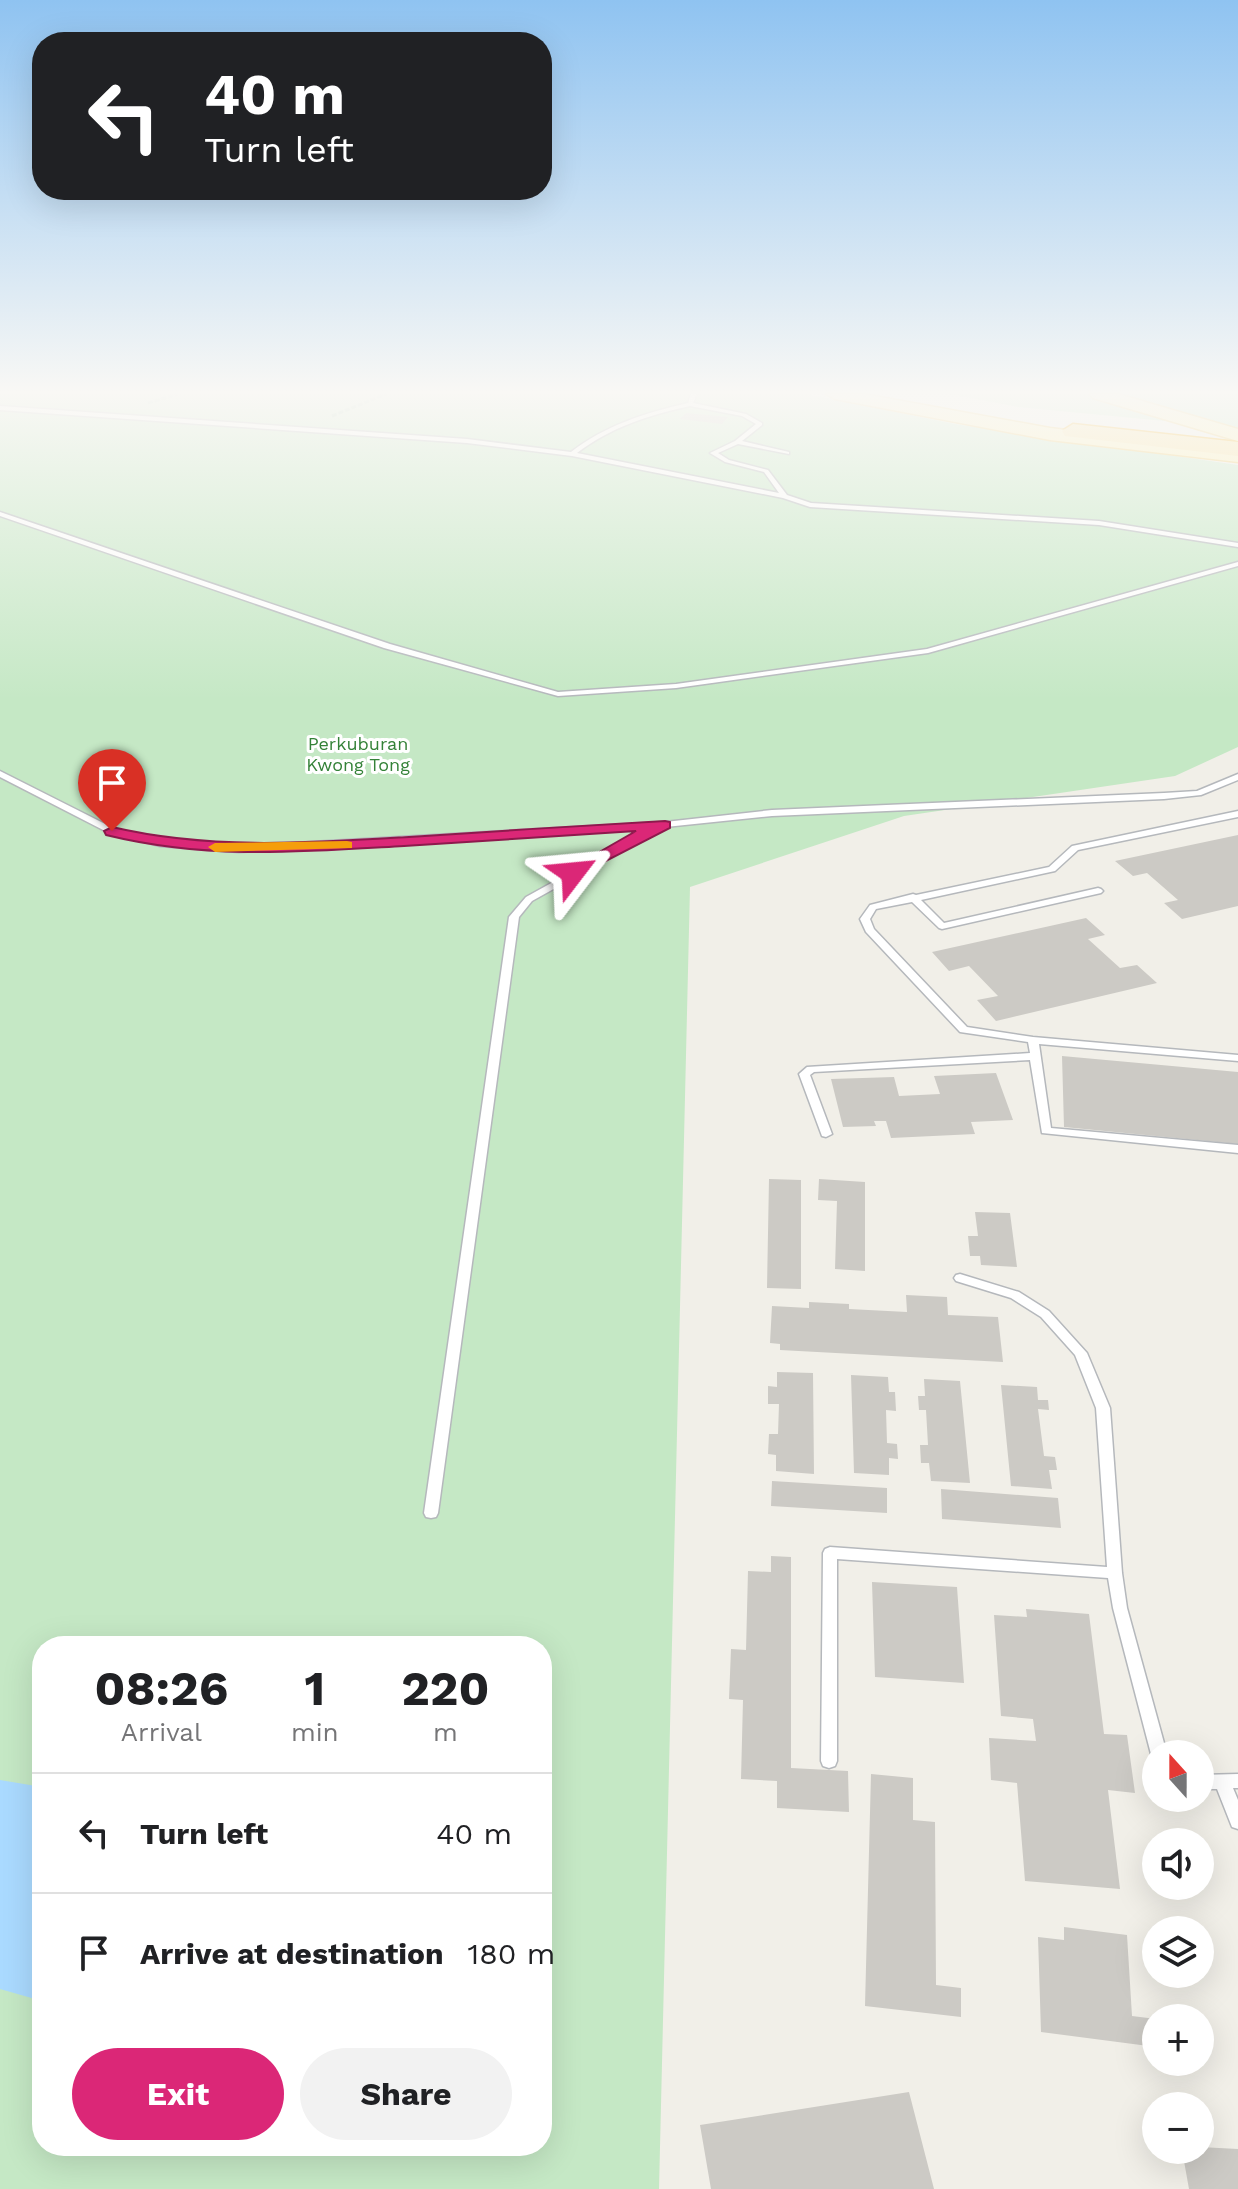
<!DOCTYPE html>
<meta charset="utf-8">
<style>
body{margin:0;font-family:"Work Sans",sans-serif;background:#f2f2f2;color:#202124;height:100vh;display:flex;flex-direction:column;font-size:30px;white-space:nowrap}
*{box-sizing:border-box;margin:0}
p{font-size:26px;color:#757577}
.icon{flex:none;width:44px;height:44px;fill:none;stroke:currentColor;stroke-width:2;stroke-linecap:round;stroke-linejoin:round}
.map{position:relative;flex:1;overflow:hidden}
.drawer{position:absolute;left:32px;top:1636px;width:520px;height:520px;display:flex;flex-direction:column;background:#fff;border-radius:32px;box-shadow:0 8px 32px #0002}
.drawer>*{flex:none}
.hud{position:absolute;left:32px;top:32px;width:520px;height:168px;border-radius:32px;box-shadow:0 8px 32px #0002;background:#202124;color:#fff;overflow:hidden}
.needle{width:52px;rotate:339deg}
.controls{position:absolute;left:1142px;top:1740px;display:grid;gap:16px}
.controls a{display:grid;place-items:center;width:72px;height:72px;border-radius:50%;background:#fff;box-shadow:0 8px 32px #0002;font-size:40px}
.pin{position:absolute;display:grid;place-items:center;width:68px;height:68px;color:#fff;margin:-82px -34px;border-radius:50% 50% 50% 0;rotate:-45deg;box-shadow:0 0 8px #0007}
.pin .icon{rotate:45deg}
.me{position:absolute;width:88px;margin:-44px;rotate:61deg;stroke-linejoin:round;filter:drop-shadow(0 0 6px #0008)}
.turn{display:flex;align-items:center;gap:28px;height:168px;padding:0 40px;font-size:36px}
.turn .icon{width:104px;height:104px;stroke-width:2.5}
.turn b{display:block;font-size:56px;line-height:68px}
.eta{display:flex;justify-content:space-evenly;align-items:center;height:136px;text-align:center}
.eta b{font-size:48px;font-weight:700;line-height:56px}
.primary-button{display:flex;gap:16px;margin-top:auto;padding:16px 40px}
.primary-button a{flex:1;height:92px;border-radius:48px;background:#db2777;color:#fff;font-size:32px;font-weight:700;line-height:92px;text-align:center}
.primary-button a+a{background:#f2f2f2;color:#202124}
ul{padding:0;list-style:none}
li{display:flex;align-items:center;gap:24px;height:120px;padding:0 40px;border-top:2px solid #e0e0e0}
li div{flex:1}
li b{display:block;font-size:30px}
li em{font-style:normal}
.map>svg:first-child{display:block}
</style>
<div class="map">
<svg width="1238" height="2189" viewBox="0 0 1238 2189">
<rect width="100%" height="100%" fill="#f1efe8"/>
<path fill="#c5e8c5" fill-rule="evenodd" d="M0 394H806L955 424 1238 465V747L1175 776 904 816 690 887 659 2189H0ZM42 1646H542V2146H42Z
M950 394H1238V428L1018 407Z"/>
<path fill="#aadaff" d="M0 1780 42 1787V2001L0 1989Z"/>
<path fill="#cccac5" d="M686 413 728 417 722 424 680 419Z
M1238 835V906L1182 919 1164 903 1178 900 1147 873 1133 876 1115 861Z
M1086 918 1105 935 1088 939 1120 968 1137 965 1157 983 996 1021 977 1000 998 996 969 966 949 971 932 952Z
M1062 1056 1238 1072V1144L1064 1127Z
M996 1073 1013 1120 971 1122 975 1134 891 1138 886 1121H874L876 1126 843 1127 831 1079 894 1077 899 1096 940 1094 934 1076Z
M769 1179 801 1180V1289L767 1288Z
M819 1179 865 1182V1271L835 1269 837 1201 818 1200Z
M975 1212 1010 1213 1017 1267 981 1265 980 1256H970L968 1236H978Z
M906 1295 947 1297 948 1315 998 1317 1003 1362 780 1350V1344L770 1343 772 1306 809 1308V1302L849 1304V1309L907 1312Z
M777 1372 813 1373 814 1474 776 1471V1455L768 1454 769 1434H778L779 1404H768V1386L777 1387Z
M851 1375 888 1377 889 1392H895L896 1411 886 1410 887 1443 897 1444 898 1459 889 1458V1475L854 1473Z
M924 1379 960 1381 970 1483 931 1481 929 1463H921L920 1445H928L926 1410H919L918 1396H925Z
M1001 1385 1037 1387 1038 1400H1048L1049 1410 1038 1409 1044 1456 1055 1457 1057 1470H1049L1052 1489 1011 1486Z
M772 1481 887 1488V1513L771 1506Z
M941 1489 1058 1498 1061 1528 942 1519Z
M771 1556 791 1557V1768L848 1771 849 1812 777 1808V1781L741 1779 743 1700 729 1699 731 1649 746 1650 748 1571 771 1572Z
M872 1582 957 1587 964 1683 875 1677Z
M1026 1609 1089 1614 1104 1734 1127 1735 1135 1793 1108 1790 1120 1889 1025 1881 1017 1783 991 1780 989 1738 1036 1741 1033 1719 1001 1716 994 1615 1027 1617Z
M871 1774 913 1778V1820L935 1822 936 1985 961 1988V2017L865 2006Z
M1064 1927 1127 1935 1132 2016 1156 2019V2047L1041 2032 1038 1937 1064 1940Z
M1200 2025H1205L1208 2054 1200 2053Z
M909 2092 934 2189H711L700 2125Z
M1200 2147 1238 2149V2189H1189L1182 2150H1200Z"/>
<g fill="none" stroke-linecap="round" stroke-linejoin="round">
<g stroke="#b5b8bc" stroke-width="3">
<path id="lane" d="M691 394H697L693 403 746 414 762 423V425L742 441 789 452V454L738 444 718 453 729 460 768 470 787 495 811 503 1099 521 1238 543V547L1099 525 810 507 783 498 572 456 467 443 0 410V406L467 439 571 452C606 425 645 413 688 403ZM690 406 742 416 756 424 735 441 710 453 725 462 764 472 779 493 577 453C611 427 649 415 690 406Z
M0 512 390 644 558 692 676 684 927 649 1238 562V566L928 653 676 688 558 696 384 648 0 516Z
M0 771 115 829 160 840 239 846 665 822 772 810 1164 793 1197 791 1238 774V780L1201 795 1164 799 772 816 656 828V832L532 901 519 917 438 1513 436 1517 431 1518 426 1517 424 1513 509 917 526 897 649 829 239 852 160 846 109 833 0 777Z
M1238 811V817L1078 850 1055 871 921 900 944 923 1098 888 1101 889 1103 891 1101 893 942 929 939 928 912 902 876 909 870 919 874 929 967 1027 1033 1037 1238 1055V1061L1039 1044 1051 1128 1238 1145V1153L1042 1133 1030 1060 814 1072 810 1075 832 1134 826 1137 822 1136 799 1074 807 1067 1030 1053 1028 1042 960 1032 866 932 860 919 870 905 913 894 916 895 1049 867 1072 846Z
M960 1274 1019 1292 1049 1311 1087 1353 1110 1408 1122 1573 1127 1608 1167 1754H1156V1760L1153 1759 1151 1754 1113 1608 1108 1578 837 1559V1761L835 1766 829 1768 823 1766 821 1761 823 1553 825 1549 830 1547 1107 1567 1096 1408 1075 1355 1041 1317 1011 1298 956 1281 954 1278 956 1275Z
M1238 1774V1788H1233L1238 1800V1829L1232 1827 1217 1789H1200V1775Z"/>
</g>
<g stroke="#f2c960" stroke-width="3">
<path id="primary" d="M826 394H864L1050 428 1238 450V462L1050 440 835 399Z
M1090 394H1118L1238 429V441L1093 398Z"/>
</g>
<g stroke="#f9ab00" stroke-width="3">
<path id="highway" d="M1073 424 1238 442V456L1065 436 1062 431Z"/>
</g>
<path stroke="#9cc7a9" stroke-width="3" stroke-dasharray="5 2" stroke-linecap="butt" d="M148 403 178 394
M332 416 386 394"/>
<use href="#lane" fill="#fff" fill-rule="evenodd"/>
<use href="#primary" fill="#fff2af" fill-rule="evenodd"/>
<use href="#highway" fill="#fde293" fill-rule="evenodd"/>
</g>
<linearGradient id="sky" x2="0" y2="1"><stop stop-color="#8fc3f1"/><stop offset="0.56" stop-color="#f9f8f5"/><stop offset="1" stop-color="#f9f8f5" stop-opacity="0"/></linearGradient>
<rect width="1238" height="700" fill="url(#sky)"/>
<path fill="#db2777" stroke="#8e194d" stroke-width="2" d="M665 821 670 822V828L573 878 568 876V870L636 831C559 836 481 841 404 846 301 852 208 860 106 835L104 831 112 827C210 850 309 843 409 837 494 831 580 826 665 821Z"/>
<path fill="#f59e0b" d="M347 841 352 842V848L215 852 208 847 215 843Z"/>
<g text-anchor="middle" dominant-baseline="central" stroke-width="6" stroke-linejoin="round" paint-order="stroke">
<g font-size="18" fill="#348238" stroke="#fff">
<text x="358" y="743">Perkuburan<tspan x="358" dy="21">Kwong Tong</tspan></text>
</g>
</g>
</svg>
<div class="controls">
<a><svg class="needle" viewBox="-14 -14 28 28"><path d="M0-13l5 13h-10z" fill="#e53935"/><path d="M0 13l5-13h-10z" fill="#757577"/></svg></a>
<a><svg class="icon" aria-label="sound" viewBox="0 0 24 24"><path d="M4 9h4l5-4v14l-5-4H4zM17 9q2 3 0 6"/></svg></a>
<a><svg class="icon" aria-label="layers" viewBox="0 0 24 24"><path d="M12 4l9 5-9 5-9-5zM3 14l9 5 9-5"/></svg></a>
<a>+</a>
<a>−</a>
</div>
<div class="pin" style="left:112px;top:831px;background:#d93025"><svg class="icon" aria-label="arrive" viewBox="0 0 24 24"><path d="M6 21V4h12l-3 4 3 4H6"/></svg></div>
<svg class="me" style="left:573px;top:873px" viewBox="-20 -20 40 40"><path d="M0-17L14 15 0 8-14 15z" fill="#db2777" stroke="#fff" stroke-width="4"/></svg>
<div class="hud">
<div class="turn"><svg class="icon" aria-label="left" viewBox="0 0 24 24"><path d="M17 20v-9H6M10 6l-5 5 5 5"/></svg><div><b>40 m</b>Turn left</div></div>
</div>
<section class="drawer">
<div class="eta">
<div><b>08:26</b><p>Arrival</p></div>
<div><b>1</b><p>min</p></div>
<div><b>220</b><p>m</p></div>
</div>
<ul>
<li><svg class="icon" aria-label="left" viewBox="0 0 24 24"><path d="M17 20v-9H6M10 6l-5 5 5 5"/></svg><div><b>Turn left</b></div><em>40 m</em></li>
<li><svg class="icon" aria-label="arrive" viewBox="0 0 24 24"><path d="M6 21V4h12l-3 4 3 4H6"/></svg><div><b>Arrive at destination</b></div><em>180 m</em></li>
</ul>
<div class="primary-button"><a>Exit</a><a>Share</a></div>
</section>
</div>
